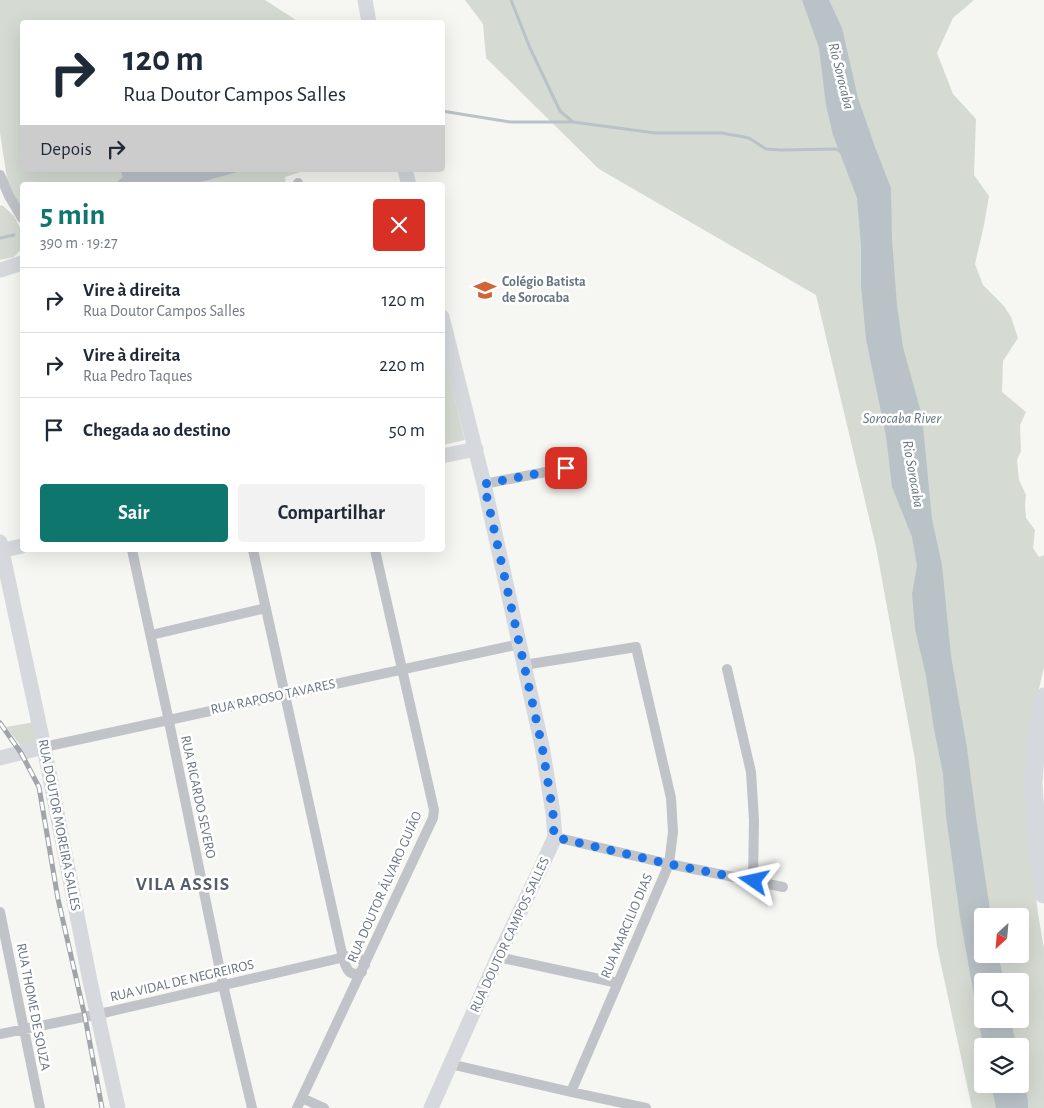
<!DOCTYPE html>
<html lang="pt">
<meta charset="utf-8">
<style>
body{margin:0;font-family:"Alegreya Sans",sans-serif;background:#f2f2f3;color:#1f2937;height:100vh;display:flex;flex-direction:column;font-size:19px;white-space:nowrap}
*{box-sizing:border-box;margin:0}
p{font-size:16px;color:#747a83}
.icon{flex:none;width:28px;height:28px;fill:none;stroke:currentColor;stroke-width:2;stroke-linecap:round;stroke-linejoin:round}
.map{position:relative;flex:1;overflow:hidden}
.drawer{position:absolute;left:20px;top:182px;width:425px;height:370px;display:flex;flex-direction:column;background:#fff;border-radius:5px;box-shadow:0 5px 20px #0002}
.drawer>*{flex:none}
.banner{position:absolute;left:20px;top:20px;width:425px;height:152px;border-radius:5px;box-shadow:0 5px 20px #0002;background:#fff;color:#1f2937;overflow:hidden}
.needle{width:32px;rotate:206deg}
.controls{position:absolute;left:974px;top:908px;display:grid;gap:10px}
.controls a{display:grid;place-items:center;width:55px;height:55px;border-radius:5px;background:#fff;box-shadow:0 5px 20px #0002;font-size:25px}
.pin{position:absolute;display:grid;place-items:center;width:42px;height:42px;color:#fff;margin:-21px;border-radius:10px;box-shadow:0 2px 8px #0006}
.me{position:absolute;width:55px;margin:-28px;rotate:281deg;stroke-linejoin:round;filter:drop-shadow(0 0 4px #0008)}
.turn{display:flex;align-items:center;gap:18px;height:105px;padding:0 20px;font-size:22px}
.turn .icon{width:65px;height:65px;stroke-width:2.5}
.turn b{display:block;font-size:35px;line-height:42px}
.then{display:flex;align-items:center;height:48px;padding:0 20px;background:#0003;gap:10px;font-size:19px}
.round{display:grid;place-items:center;flex:none;width:52px;height:52px;border-radius:5px;background:#f2f2f3}
.summary{display:flex;align-items:center;justify-content:space-between;height:85px;padding:0 20px}
h1{font-size:30px;font-weight:700;line-height:38px;color:#0f766e}
.cta{display:flex;gap:10px;margin-top:auto;padding:10px 20px}
.cta a{flex:1;height:58px;border-radius:5px;background:#0f766e;color:#fff;font-size:20px;font-weight:700;line-height:58px;text-align:center}
.cta a+a{background:#f2f2f3;color:#1f2937}
ul{padding:0;list-style:none}
li{display:flex;align-items:center;gap:15px;height:65px;padding:0 20px;border-top:1px solid #e0e1e3}
li div{flex:1}
li b{display:block;font-size:19px}
li em{font-style:normal}
.map>svg:first-child{display:block}
</style>
<div class="map">
<svg width="1044" height="1108" viewBox="0 0 1044 1108">
<rect width="100%" height="100%" fill="#f6f6f3"/>
<path fill="#d5dbd3" fill-rule="evenodd" d="M0 0H265L299 22H22V170H307L285 177 286 185H22V210L9 192 0 133Z
M465 0H974L953 18 937 53 953 94 976 119 974 175 989 196 984 225 975 264 983 285 1004 306 1011 317 1018 338 1003 361 1002 392 1026 412 1020 425 1021 451 1017 460 1019 480 1026 495 1025 506 1026 518 1035 530 1033 548 1039 557 1044 555V667L1034 710 1032 864 1038 914 1044 948V1108H972L937 946 915 760 876 547 816 295 599 169 486 58 483 24ZM982 916H1020V954H982ZM982 981H1020V1019H982ZM982 1046H1020V1084H982Z
M2 205 14 216 22 231V248L14 257 0 260V206Z
M442 346 465 440 443 445H442Z
M35 722 36 744 21 746 6 727Z"/>
<path fill="#b9c2c7" d="M802 0H829L842 28 858 98 875 147 891 188 892 239 897 305 903 347 922 416 932 519 942 565 951 656 967 748 976 817 991 916H982V954H998L1004 981H982V1019H1011L1016 1046H983L960 917 946 816 943 774 934 729 926 676 915 629 912 594 917 566 912 537 892 487 886 436 866 339 861 285V246L857 198 833 135 826 105 819 48Z
M120 170H245L190 185H113L123 177Z
M1020 1063 1028 1100V1108H996L991 1084H1020Z"/>
<g fill="none" stroke-linecap="round" stroke-linejoin="round">
<path stroke="#b9c2c7" stroke-width="3" d="M511 0 530 48 560 111 573 122
M442 111 510 122H573L655 133H722L749 138 766 149 781 150 836 149 843 153
M0 238 14 235"/>
<path stroke="#c0c3c7" stroke-width="10" d="M0 175 9 196 22 218
M298 183V185
M484 484 566 468
M132 550 167 712 223 985 252 1108
M253 550 343 958C346 968 349 978 362 972
M151 635 266 608
M524 665 636 647 671 798 673 832 669 864 571 1092
M727 669 751 772 754 820 753 881
M44 747 520 644
M555 837 669 864 783 887
M0 912 40 1108
M498 957 618 983
M0 1034 108 1012 349 956C357 955 361 958 365 965
M450 1064 571 1092 646 1108
M302 1098 324 1108
M297 1108 433 818 434 810 375 550"/>
<path stroke="#d5d8dc" stroke-width="15" d="M365 0 369 22
M405 170 409 185
M0 270 22 263
M442 456 476 449
M0 542 44 747 90 981 118 1108
M0 551 22 546
M0 758 44 747
M431 1108 498 957 537 876 555 837 553 813 542 746 484 484 442 317"/>
<path stroke="#d5d8dc" stroke-width="19" d="M1044 697 1036 743 1033 783 1037 843 1044 894"/>
<g stroke="#a0a5aa" stroke-width="5">
<path id="rail" d="M0 723 21 753 39 787 58 899 85 1017 102 1108"/>
</g>
<use href="#rail" stroke="#fff" stroke-width="3" stroke-dasharray="9" stroke-linecap="butt"/>
</g>
<g fill="none" stroke-linecap="round" stroke-linejoin="round">
<path stroke="#1a73e8" stroke-width="9" stroke-dasharray="0 16.2" d="M566 468 484 484 542 746 553 813 554 837 669 864 754 881"/>
</g>
<defs>
<g id="school-bare" transform="scale(1.725)"><path d="M0-5L7-2L0 1L-7-2ZM-4 1L0 2.5L4 1V4Q0 6-4 4Z" fill="#d26437" stroke="#fff" stroke-width="2.5" paint-order="stroke"/></g>
</defs>
<g fill-rule="evenodd">
<use href="#school-bare" x="485" y="290"/>
</g>
<g text-anchor="middle" dominant-baseline="central" stroke-width="5" stroke-linejoin="round" paint-order="stroke">
<g font-size="14" font-weight="bold" fill="#687581" stroke="#fff" text-anchor="start">
<text x="502" y="282">Colégio Batista<tspan x="502" dy="16">de Sorocaba</tspan></text>
</g>
<g font-size="14" fill="#687581" stroke="#fff">
<text transform="translate(273 697) rotate(-12)">RUA RAPOSO TAVARES</text>
<text transform="translate(198 797) rotate(78)">RUA RICARDO SEVERO</text>
<text transform="translate(59 825) rotate(79)">RUA DOUTOR MOREIRA SALLES</text>
<text transform="translate(385 887) rotate(-66)">RUA DOUTOR ÁLVARO GUIÃO</text>
<text transform="translate(627 926) rotate(-67)">RUA MARCILIO DIAS</text>
<text transform="translate(510 935) rotate(-65)">RUA DOUTOR CAMPOS SALLES</text>
<text transform="translate(182 981) rotate(-13)">RUA VIDAL DE NEGREIROS</text>
<text transform="translate(33 1007) rotate(79)">RUA THOME DE SOUZA</text>
</g>
<g font-size="15" font-style="italic" fill="#64757e" stroke="#fff">
<text transform="translate(841 76) rotate(76)">Rio Sorocaba</text>
<text x="902" y="418">Sorocaba River</text>
<text transform="translate(913 474) rotate(80)">Rio Sorocaba</text>
</g>
<g font-size="19" font-weight="bold" letter-spacing="1" fill="#555e67" stroke="#fff">
<text x="183" y="884">VILA ASSIS</text>
</g>
</g>
</svg>
<div class="controls">
<a><svg class="needle" viewBox="-14 -14 28 28"><path d="M0-13l5 13h-10z" fill="#e53935"/><path d="M0 13l5-13h-10z" fill="#747a83"/></svg></a>
<a><svg class="icon" aria-label="search" viewBox="0 0 24 24"><circle cx="10" cy="10" r="6"/><path d="M15 15l6 6"/></svg></a>
<a><svg class="icon" aria-label="layers" viewBox="0 0 24 24"><path d="M12 4l9 5-9 5-9-5zM3 14l9 5 9-5"/></svg></a>
</div>
<div class="pin" style="left:566px;top:468px;background:#d93025"><svg class="icon" aria-label="arrive" viewBox="0 0 24 24"><path d="M6 21V4h12l-3 4 3 4H6"/></svg></div>
<svg class="me" style="left:754px;top:881px" viewBox="-20 -20 40 40"><path d="M0-17L14 15 0 8-14 15z" fill="#1a73e8" stroke="#fff" stroke-width="4"/></svg>
<div class="banner">
<div class="turn"><svg class="icon" aria-label="right" viewBox="0 0 24 24"><path d="M7 20v-9h11M14 6l5 5-5 5"/></svg><div><b>120 m</b>Rua Doutor Campos Salles</div></div>
<div class="then">Depois<svg class="icon" aria-label="right" viewBox="0 0 24 24"><path d="M7 20v-9h11M14 6l5 5-5 5"/></svg></div>
</div>
<section class="drawer">
<div class="summary"><div><h1>5 min</h1><p>390 m · 19:27</p></div><a class="round" style="background:#d93025;color:#fff"><svg class="icon" aria-label="close" viewBox="0 0 24 24"><path d="M6 6l12 12M18 6L6 18"/></svg></a></div>
<ul>
<li><svg class="icon" aria-label="right" viewBox="0 0 24 24"><path d="M7 20v-9h11M14 6l5 5-5 5"/></svg><div><b>Vire à direita</b><p>Rua Doutor Campos Salles</p></div><em>120 m</em></li>
<li><svg class="icon" aria-label="right" viewBox="0 0 24 24"><path d="M7 20v-9h11M14 6l5 5-5 5"/></svg><div><b>Vire à direita</b><p>Rua Pedro Taques</p></div><em>220 m</em></li>
<li><svg class="icon" aria-label="arrive" viewBox="0 0 24 24"><path d="M6 21V4h12l-3 4 3 4H6"/></svg><div><b>Chegada ao destino</b></div><em>50 m</em></li>
</ul>
<div class="cta"><a>Sair</a><a>Compartilhar</a></div>
</section>
</div>
